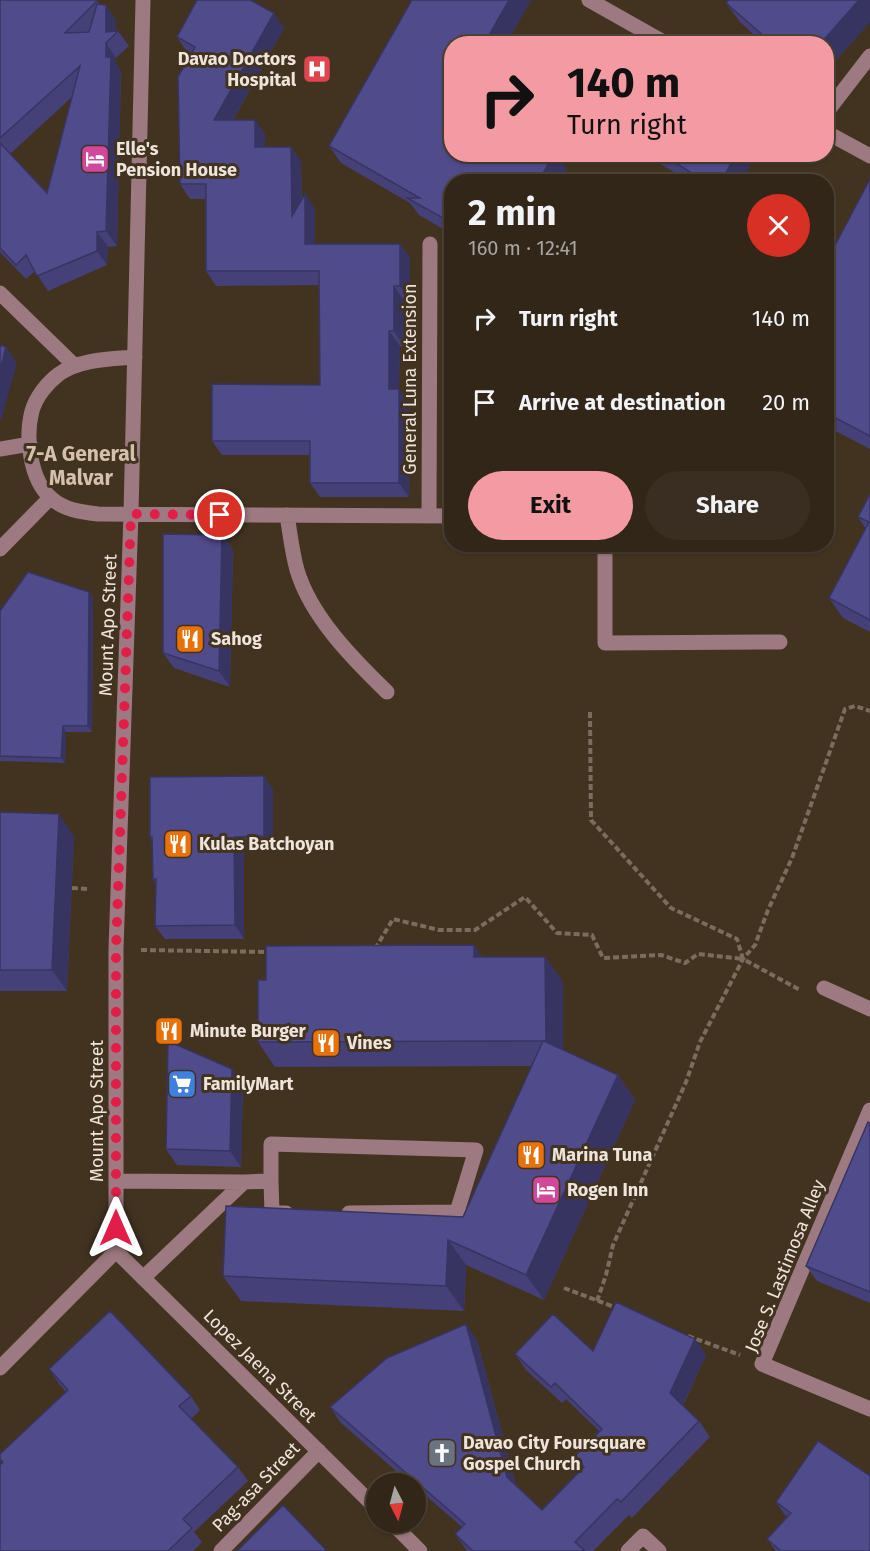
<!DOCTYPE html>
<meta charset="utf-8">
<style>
body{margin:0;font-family:"Fira Sans",sans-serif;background:#3a2e22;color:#f1f3f6;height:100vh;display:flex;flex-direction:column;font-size:22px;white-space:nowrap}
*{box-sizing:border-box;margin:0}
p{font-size:20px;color:#a8a5a2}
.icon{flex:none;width:33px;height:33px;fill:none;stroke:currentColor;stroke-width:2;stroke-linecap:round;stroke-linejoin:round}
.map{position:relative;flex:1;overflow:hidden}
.details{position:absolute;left:444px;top:174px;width:390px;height:378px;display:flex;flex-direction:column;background:#322619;border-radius:24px;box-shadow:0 2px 4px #0004,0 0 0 2px #4d4338}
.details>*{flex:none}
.hud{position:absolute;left:444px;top:36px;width:390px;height:126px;border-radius:24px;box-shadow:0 2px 4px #0004,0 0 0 2px #4d4338;background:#f49aa2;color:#111;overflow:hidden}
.needle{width:39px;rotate:174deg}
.tools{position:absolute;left:366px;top:1473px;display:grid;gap:12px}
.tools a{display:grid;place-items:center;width:60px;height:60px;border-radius:50%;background:#322619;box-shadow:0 2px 4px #0004,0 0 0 2px #4d4338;font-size:30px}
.pin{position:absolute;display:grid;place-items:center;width:51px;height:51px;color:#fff;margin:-26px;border:3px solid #fff;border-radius:50%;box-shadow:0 2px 6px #0007}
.me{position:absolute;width:66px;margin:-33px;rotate:0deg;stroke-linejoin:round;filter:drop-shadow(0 0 4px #0008)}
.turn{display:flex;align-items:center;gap:21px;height:126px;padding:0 24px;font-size:27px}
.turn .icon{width:78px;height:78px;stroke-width:2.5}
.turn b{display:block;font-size:42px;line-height:51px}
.round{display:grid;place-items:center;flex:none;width:63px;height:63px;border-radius:32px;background:#3a2e22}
.overview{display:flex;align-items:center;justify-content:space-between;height:102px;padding:0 24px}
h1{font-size:36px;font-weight:700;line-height:45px}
.button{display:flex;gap:12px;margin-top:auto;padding:12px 24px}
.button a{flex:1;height:69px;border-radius:36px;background:#f49aa2;color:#111;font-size:24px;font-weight:700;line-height:69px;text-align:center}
.button a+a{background:#3a2e22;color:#f1f3f6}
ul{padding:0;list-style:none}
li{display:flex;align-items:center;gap:18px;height:84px;padding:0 24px}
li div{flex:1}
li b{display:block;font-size:22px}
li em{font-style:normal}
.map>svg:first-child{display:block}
</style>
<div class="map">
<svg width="870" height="1551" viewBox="0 0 870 1551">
<rect width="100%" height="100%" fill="#423321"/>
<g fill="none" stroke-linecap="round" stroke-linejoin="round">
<path stroke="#7a6d5e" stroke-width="4" stroke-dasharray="6 3" stroke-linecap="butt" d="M590 712 591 820 671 908 737 939 743 959 800 990
M72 888 88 889
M375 949 393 919 439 930H475L525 897 557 933 592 935 603 958 661 955 685 963 698 954 743 959
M141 950 271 952
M564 1288 617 1308
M597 1301 606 1275 613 1245 686 1082 700 1042 743 959 755 945 768 910 792 858 845 709 855 706 870 711
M688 1336 740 1355"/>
<path stroke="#9d7981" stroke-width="15" d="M589 0 667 44
M826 113 870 56
M826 132 870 156
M0 293 75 366
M135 357C110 359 80 359 59 374 47 383 36 397 32 411 25 437 30 480 51 498 64 510 81 512 98 514L452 516
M0 449 30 444
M287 515C290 533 292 552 297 570 311 617 353 659 387 692
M429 515 430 244
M605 544V643L780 642
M0 549 50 498
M824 988 870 1009
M870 1110 762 1364 870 1409
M116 1181 244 1182
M271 1181 272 1213H286
M116 1251V949L131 514 143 0
M116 1251 376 1508
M143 1278 244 1182 271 1181V1144L476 1150 457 1212 349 1213
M0 1368 116 1251
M391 1522 420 1551
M221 1551 319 1451
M628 1551 643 1536 659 1551"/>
</g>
<path fill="#454077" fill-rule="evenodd" d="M0 0H96L116 20V31H118L129 46 116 58V64L121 71 117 246 108 247 107 265 48 291 35 271 26 279 0 252ZM72 97 47 193 10 154Z
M412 0H531L506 44H452V154L567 169 560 182H452V234L419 215 410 203 341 163 329 146Z
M726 3 870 22 826 71V44H764L740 22Z
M284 28 233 120H255L265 134V147H291L301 161 302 199 315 208V244H400L410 258V301H404V346H400L399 389 410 404 409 497H320L310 483V455H222L212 441 320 385 319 285 216 286 206 271V199H190L180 184 191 54 187 52 177 37Z
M643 154H756L741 182H691Z
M870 179V449L826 426V249L832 251Z
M870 494V632L843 618 829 598 866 529 858 517Z
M222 535 233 550 230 687 174 668 163 653Z
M89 592 93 598 92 732H66L65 763 0 761V611Z
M264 776 273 790V850H244V939H165L155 926 156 884 153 880 152 841 150 837Z
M0 812 74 836 67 991H0Z
M474 945 482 957H545L563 982V1050L618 1075 635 1100 544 1300 466 1265 464 1311 241 1301 223 1276 463 1217 532 1066 275 1067 258 1042 266 980Z
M232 1069 243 1084 241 1167 177 1165 166 1149Z
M870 1123V1303L817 1281 806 1266Z
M695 1339 706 1355 683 1406 699 1421 710 1437 632 1518 629 1515 593 1551H467L455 1534 462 1527 416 1487V1484H411L341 1423 330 1407 477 1340 516 1485 542 1510 582 1469 574 1457 599 1431 566 1399 562 1403 526 1370 515 1354 593 1351Z
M49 1369 191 1396 200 1410 191 1419 238 1467 248 1481 194 1532 202 1542 193 1551H0L2 1463 0 1460V1454L66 1392 59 1384Z
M776 1502 870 1551H776L767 1539 788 1517 784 1514Z"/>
<path fill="#383461" d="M509 0H531L506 44H484Z
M859 0H870V22L826 71V44H820Z
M106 5 116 20V33L106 32Z
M274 13 284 28 224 135 214 120Z
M106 43 116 58V64L121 71 117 246 106 231Z
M255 120 265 134V162L255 147Z
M291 147 301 161 302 231 292 216Z
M554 154H557L567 169 560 182H540L539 180Z
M736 154H756L741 182H721Z
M305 194 315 208V258L305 244Z
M97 232 108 247 107 265 97 251Z
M400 244 410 258V301L400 286Z
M394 286 404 301V346L394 331Z
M389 331 400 346 399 389 410 404 409 497 399 483 389 389Z
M6 347 17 363 1 421 0 419V371Z
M222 535 233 550 230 687 219 671Z
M89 592 93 598 92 732 88 726Z
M63 726 66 732 65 763 61 758Z
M264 776 273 790V850L264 836Z
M59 814 74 836 67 991 52 970Z
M234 837 244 850V939L235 925Z
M474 945 492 970 474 957Z
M545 957 563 982V1066L546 1041Z
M232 1069 243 1084 241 1167 230 1151Z
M618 1075 635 1100 544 1300 526 1275Z
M448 1240 466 1265 464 1311 446 1286Z
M466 1324 477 1340 518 1493 507 1477Z
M695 1339 706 1355 681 1409 670 1393Z"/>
<path fill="#504b8a" stroke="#383461" stroke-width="1.5" d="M0 0H96L97 1 65 33 89 32 97 4 106 5V32L118 31 106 43V57H111L106 231 97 232V251L37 276 26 255 16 265 0 248V143L47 193 80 66 0 138Z
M197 0H250L274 13 214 120H255V147H291L292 216 305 194V244H400V286H394V331H389V389H399V483H310V441H212V384L320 385 319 271H206V184H180L178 77 195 47 177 37Z
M412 0H509L484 44H452V154H554L539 180 542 182H452V223L407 198H420L329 146Z
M729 0H859L820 44H773L726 3Z
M660 154H736L721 182H707Z
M870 179V436L826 413V249L832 251Z
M0 345 6 347 0 371Z
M870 494V620L829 598 869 522 858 517Z
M163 534 222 535 219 671 163 653Z
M28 572 89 592 88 726H63L61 758 0 756V611Z
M264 776V836L234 837 235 925 155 926 156 879 153 880 152 837H150V777Z
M0 812 59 814 52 970H0Z
M474 945V957H545L546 1041H544L618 1075 526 1275 448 1240 446 1286 223 1276 226 1206 463 1217 543 1041 258 1042V980H266V946Z
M168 1041 232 1069 230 1151 166 1149Z
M868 1122 870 1123V1292L806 1266Z
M616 1302 695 1339 670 1393 699 1421 621 1502 617 1499 575 1542 585 1551H473L455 1534 465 1524 330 1407 387 1358 466 1324 507 1477 542 1510 584 1467 574 1457 602 1429 555 1383 551 1387 515 1354 553 1314 593 1351Z
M110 1311 191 1396 179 1406 238 1467 183 1519 192 1528 168 1551H0V1465L3 1462 0 1459V1454L68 1390 49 1369Z
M818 1441 870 1476V1551H781L767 1539 791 1513 776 1502Z
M283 1505 327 1551H237Z"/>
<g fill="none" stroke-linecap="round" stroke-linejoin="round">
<path stroke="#e11d48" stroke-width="10" stroke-dasharray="0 18" d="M116 1228V950L131 514 220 515"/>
</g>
<defs>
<g id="hospital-square" transform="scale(1.5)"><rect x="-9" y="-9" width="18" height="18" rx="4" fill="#e0444e" stroke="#423321"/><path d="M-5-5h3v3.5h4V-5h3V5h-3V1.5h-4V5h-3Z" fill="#fff"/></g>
<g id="hotel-square" transform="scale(1.5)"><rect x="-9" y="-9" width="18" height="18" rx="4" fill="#d1479c" stroke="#423321"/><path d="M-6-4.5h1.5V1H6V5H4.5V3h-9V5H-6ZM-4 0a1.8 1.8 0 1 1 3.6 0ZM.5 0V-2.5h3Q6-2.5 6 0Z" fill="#fff"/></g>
<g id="restaurant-square" transform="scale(1.5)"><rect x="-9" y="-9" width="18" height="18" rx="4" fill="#e8710a" stroke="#423321"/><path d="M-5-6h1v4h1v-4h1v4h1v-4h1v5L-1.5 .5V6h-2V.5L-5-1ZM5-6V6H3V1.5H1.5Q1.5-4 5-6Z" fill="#fff"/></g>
<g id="supermarket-square" transform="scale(1.5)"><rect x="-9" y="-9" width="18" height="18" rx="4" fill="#3f7fe0" stroke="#423321"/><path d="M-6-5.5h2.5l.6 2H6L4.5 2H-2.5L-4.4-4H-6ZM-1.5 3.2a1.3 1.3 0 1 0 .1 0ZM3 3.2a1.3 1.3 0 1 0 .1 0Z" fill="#fff"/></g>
<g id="church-square" transform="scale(1.5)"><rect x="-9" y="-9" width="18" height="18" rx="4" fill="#6b7280" stroke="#423321"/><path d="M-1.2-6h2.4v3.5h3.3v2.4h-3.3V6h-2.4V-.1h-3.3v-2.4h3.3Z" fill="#fff"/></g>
</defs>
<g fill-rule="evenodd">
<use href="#hospital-square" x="317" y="69"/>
<use href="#hotel-square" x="95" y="159"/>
<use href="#restaurant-square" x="190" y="639"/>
<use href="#restaurant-square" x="178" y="844"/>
<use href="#restaurant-square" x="169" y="1031"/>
<use href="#restaurant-square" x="326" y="1043"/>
<use href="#supermarket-square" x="182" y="1084"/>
<use href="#restaurant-square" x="531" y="1155"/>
<use href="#hotel-square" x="546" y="1190"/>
<use href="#church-square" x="442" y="1453"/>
</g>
<g text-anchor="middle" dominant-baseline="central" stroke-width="6" stroke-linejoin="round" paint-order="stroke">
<g font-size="18" font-weight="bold" fill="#eee4da" stroke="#423321" text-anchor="start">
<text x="296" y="59" text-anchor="end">Davao Doctors<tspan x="296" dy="21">Hospital</tspan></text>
<text x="116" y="149">Elle's<tspan x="116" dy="21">Pension House</tspan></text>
<text x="211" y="639">Sahog</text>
<text x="199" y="844">Kulas Batchoyan</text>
<text x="190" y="1031">Minute Burger</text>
<text x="347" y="1043">Vines</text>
<text x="203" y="1084">FamilyMart</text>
<text x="552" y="1155">Marina Tuna</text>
<text x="567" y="1190">Rogen Inn</text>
<text x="463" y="1443">Davao City Foursquare<tspan x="463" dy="21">Gospel Church</tspan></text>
</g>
<g font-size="18" fill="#eee4da" stroke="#423321">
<text transform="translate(410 379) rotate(-90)">General Luna Extension</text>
<text transform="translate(108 625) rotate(-88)">Mount Apo Street</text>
<text transform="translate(97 1111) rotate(-90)">Mount Apo Street</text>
<text transform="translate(785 1266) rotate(-68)">Jose S. Lastimosa Alley</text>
<text transform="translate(260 1366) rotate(45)">Lopez Jaena Street</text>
<text transform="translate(256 1487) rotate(-46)">Pag-asa Street</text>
</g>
<g font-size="21" font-weight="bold" fill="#d4c0ab" stroke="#423321">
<text x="81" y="454">7-A General<tspan x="81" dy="24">Malvar</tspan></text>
</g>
</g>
</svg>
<div class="tools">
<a><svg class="needle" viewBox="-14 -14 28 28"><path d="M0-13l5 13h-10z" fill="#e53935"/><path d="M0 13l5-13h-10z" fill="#a8a5a2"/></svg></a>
</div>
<div class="pin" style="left:220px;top:515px;background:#d93025"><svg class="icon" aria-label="arrive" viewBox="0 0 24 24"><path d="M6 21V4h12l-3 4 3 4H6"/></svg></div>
<svg class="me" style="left:116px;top:1228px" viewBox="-20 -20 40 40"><path d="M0-17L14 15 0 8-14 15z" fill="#e11d48" stroke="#fff" stroke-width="4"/></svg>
<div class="hud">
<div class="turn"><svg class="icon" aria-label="right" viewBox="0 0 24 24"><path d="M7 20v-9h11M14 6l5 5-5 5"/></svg><div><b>140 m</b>Turn right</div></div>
</div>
<section class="details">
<div class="overview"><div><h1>2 min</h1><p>160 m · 12:41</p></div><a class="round" style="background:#d93025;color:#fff"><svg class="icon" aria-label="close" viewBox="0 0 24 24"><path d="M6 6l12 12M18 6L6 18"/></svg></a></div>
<ul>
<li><svg class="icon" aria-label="right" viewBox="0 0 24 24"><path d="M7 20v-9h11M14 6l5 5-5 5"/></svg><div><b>Turn right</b></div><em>140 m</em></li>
<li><svg class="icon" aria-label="arrive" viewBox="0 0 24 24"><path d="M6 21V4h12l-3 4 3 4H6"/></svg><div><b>Arrive at destination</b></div><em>20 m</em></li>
</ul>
<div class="button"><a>Exit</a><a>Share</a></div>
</section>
</div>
